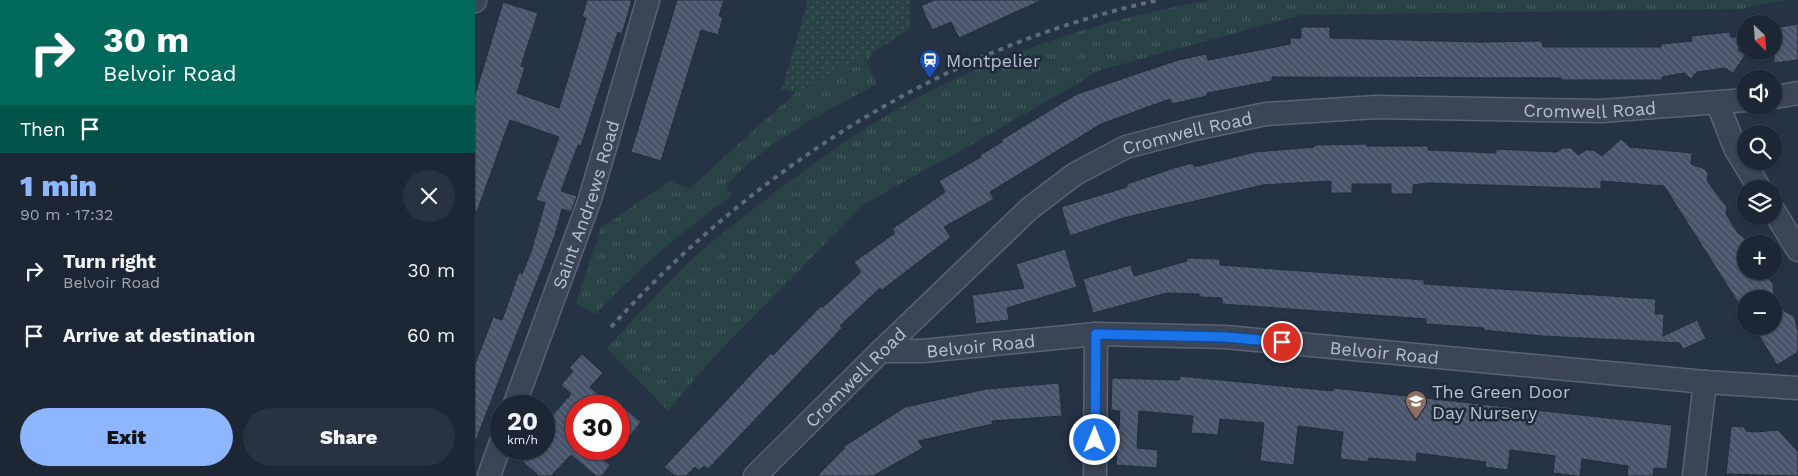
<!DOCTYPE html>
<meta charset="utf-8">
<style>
body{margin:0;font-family:"Work Sans",sans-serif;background:#293240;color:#f1f3f6;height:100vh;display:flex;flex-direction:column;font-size:19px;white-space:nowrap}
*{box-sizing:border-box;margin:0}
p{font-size:16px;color:#a0a5ac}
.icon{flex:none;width:28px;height:28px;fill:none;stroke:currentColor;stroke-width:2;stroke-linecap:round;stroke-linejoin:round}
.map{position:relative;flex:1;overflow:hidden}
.sheet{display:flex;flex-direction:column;background:#1c2634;width:475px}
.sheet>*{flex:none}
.top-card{background:#00695c;color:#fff;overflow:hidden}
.needle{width:32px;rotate:155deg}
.tools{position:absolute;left:1262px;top:15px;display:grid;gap:10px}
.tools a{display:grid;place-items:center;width:45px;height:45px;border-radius:50%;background:#1c2634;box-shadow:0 1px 4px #0004,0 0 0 1px #3a434f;font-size:25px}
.speed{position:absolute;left:15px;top:395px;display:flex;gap:10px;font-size:25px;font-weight:700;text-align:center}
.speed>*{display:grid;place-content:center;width:65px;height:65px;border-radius:50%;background:#1c2634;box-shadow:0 1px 4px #0004,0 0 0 1px #3a434f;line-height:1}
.speed small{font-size:12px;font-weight:400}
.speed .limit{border:8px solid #d22;background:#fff;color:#111}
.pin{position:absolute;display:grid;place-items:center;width:42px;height:42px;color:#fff;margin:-21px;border:2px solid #fff;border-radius:50%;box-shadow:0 1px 5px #0007}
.me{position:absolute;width:55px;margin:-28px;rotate:0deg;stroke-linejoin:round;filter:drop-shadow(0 0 4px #0008)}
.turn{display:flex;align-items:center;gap:18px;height:105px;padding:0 20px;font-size:22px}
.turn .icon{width:65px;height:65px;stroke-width:2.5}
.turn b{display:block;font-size:35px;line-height:42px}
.then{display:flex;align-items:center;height:48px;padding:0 20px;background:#0003;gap:10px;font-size:19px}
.round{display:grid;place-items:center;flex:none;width:52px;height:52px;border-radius:26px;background:#293240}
.head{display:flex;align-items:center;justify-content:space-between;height:85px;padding:0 20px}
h1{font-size:30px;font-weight:800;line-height:38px;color:#8db6fe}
.cta{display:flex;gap:10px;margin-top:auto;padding:10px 20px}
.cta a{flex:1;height:58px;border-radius:30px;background:#8db6fe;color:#111;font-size:20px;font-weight:800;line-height:58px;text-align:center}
.cta a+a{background:#293240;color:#f1f3f6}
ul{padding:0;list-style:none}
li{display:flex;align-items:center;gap:15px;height:65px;padding:0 20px}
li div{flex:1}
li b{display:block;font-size:19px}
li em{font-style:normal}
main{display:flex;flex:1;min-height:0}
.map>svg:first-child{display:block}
</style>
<main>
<section class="sheet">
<div class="top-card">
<div class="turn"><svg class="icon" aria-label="right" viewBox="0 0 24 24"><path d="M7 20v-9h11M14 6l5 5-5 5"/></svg><div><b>30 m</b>Belvoir Road</div></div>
<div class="then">Then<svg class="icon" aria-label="arrive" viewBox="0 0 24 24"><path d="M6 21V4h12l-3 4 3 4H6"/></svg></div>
</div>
<div class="head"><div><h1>1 min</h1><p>90 m · 17:32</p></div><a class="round"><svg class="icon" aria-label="close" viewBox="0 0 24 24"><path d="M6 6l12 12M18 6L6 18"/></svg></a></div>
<ul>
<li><svg class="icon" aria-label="right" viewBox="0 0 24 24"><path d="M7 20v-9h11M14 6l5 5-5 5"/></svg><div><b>Turn right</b><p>Belvoir Road</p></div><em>30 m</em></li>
<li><svg class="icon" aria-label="arrive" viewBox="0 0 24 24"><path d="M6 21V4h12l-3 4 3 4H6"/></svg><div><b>Arrive at destination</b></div><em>60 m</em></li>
</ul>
<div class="cta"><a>Exit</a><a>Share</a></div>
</section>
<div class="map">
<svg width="1323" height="476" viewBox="0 0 1323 476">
<defs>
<pattern id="grass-tufts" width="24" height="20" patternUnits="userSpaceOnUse" patternTransform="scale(1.25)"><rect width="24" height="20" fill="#284246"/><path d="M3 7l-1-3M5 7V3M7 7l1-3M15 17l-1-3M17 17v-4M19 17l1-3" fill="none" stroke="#455c60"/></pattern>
<pattern id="garden-dots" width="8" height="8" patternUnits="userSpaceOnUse" patternTransform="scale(1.25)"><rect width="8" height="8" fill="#284246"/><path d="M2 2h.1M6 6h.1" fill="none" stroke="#455c60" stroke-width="1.8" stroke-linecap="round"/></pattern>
<pattern id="building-back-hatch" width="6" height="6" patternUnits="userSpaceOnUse" patternTransform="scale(1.25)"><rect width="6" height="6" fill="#48546a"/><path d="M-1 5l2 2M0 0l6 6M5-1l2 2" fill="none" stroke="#606b7e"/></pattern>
</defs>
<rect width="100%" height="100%" fill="#263345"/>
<path fill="url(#grass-tufts)" d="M737 0H1312L1265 9 826 15 625 70 498 144 389 204 234 362 193 411 132 348C158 320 183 292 210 266 237 241 267 218 295 196 334 167 374 137 417 112 513 57 628 18 737 0Z
M397 53 392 63 402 84C349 112 291 142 251 186L257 195C207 232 163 268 121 314L101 303 126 228 195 181 214 189 320 93 370 65Z"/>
<path fill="url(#garden-dots)" d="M333 0H435V29L397 53 370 65 320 93 307 89Z"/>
<path fill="url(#building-back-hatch)" stroke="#212c3c" d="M112 0H157L147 34 143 32 106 146 103 145 86 191 102 196 96 212 87 209 80 235 0 443V364L18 317 27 320 44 272 47 274 56 252 70 203 61 200 84 137 35 120 2 212H0V95L28 2 63 13 46 66 50 67 42 93 84 108 111 18 107 17Z
M202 0H249L244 16 248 17 243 35 226 30 186 161 156 152Z
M459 0H567L484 38 476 22 457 30 446 6Z
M1323 24V60L1299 63V28Z
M826 27H855V38L1005 42 1067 41 1068 47H1186V44L1217 41 1216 36 1255 32 1256 37H1262L1264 51H1273L1258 73 1250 68 1222 72 1216 79 1209 73 1187 77V80H1086V78L797 77V81L732 93V96L697 104 695 99 626 124 515 192 519 199 469 227 476 237 407 290 405 288 365 326 367 328 233 469 229 466 224 471 220 467 211 476H200L189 467 296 353 298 355 346 306 347 308 386 272 379 262 420 233 417 229 470 192 464 181 506 157 505 155 527 142 526 140 602 94 703 60 731 54 733 60 815 44V38H826Z
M1146 139 1155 147 1217 153 1216 164 1230 169 1233 174 1232 181 1252 207 1251 214 1263 233 1272 240 1271 271H1287L1298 284 1299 295 1309 311 1319 316 1323 331V352L1302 365 1278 326H1299V299H1271V315L1189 186 1126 181V189L953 183 938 185V194H916V184H877V193H856V181L788 185 648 218 595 236 586 207 652 187V184L699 168 717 163 719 166H723L780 152 839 147V145L892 144V146H953V150L1021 153V149L1082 152 1088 148H1096L1103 155 1111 150H1118L1127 156Z
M590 249 602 287 532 308 534 320 501 324 497 295 549 288 541 264Z
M712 258 745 259V265L949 280V284L1181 299 1180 314H1189L1188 336 1222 320 1231 339 1208 349 1205 343 1067 336 1008 330 1009 328 951 324V319L747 304V298L724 297V294L692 293 618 313 608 279 656 265 659 276 712 261Z
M107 354 128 373 115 387 136 406H101V449H115L135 465 127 476H121L96 455 76 476H64L45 459 54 449H69V425L96 394 86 385 98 371 94 368Z
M705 376 858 391V388L1197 425 1192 469 1179 468 1178 476H1152L1153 466 1107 459 1105 476H1102L1078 473 1080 456 1035 450 1033 470 1010 467 1011 462 942 453 941 462 894 458 893 462 865 459 868 432 823 426 819 465 785 461 789 423 745 419 743 435 731 434 716 433 718 416 664 411 662 448 683 450 682 468 641 465 645 411 636 410 637 378 704 380Z
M584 383 587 416 517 421 518 424 443 441 448 448 398 476H342L369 449 368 447 430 407 511 389Z
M144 403 166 422 154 437 144 428Z
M1256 426 1269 427 1271 431 1281 432 1303 430 1323 452V476L1251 474Z"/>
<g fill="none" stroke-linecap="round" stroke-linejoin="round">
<g stroke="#596372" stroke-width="25">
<g id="minor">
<path d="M0 1V0"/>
<path d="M1299 97 1323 93"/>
<path d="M1243 104 1260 148 1285 189"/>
<path d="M1299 211 1323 250"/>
<path id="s1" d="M406 351H448L621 334 750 337 1230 382 1323 388"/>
<path id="s2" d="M39 406 115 199 173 0"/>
<path d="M14 476 26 442"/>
<path id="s3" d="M280 476 406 351 554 209 600 174 651 147 719 129 791 114 901 107 1126 111 1271 100"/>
<path d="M620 476 621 334"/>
<path d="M1219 476 1230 382"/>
</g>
</g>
<use href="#minor" stroke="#3b4555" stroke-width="22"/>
<path stroke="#5d697c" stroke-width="4" stroke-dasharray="5 5" stroke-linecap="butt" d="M136 327C281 167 471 46 684 0"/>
</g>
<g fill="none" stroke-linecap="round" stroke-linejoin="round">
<g stroke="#114b97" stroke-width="12">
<path id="route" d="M620 440 621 334 750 337 807 342"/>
</g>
<use href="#route" stroke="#1a73e8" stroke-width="9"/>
</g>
<defs>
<g id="station-pin" transform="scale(1.125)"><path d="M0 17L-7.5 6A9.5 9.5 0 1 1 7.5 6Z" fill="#1a4fb4" stroke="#1f2a3a"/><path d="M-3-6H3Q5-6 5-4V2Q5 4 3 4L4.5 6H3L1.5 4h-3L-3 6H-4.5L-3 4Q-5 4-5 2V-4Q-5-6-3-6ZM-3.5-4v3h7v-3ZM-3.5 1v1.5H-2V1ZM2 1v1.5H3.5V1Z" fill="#fff"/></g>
<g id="school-pin" transform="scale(1.125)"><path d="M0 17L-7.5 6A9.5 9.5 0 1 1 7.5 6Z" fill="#8d6e63" stroke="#1f2a3a"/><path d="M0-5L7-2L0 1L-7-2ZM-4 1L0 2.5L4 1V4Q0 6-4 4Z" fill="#fff"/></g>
</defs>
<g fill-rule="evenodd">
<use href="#station-pin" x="455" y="60"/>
<use href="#school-pin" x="941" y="401"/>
</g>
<g text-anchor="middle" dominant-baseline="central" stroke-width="5" stroke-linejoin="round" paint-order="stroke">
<g font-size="18" fill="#b8c0ce" stroke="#1f2a3a" text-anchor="start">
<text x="471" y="60">Montpelier</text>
<text x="957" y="391">The Green Door<tspan x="957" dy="21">Day Nursery</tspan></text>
</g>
<g font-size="18" fill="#b8c0ce" stroke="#1f2a3a">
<text stroke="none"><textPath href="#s3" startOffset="966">Cromwell Road</textPath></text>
<text stroke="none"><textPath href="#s3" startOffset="561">Cromwell Road</textPath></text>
<text stroke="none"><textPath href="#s2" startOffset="214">Saint Andrews Road</textPath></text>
<text stroke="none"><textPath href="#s1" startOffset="100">Belvoir Road</textPath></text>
<text stroke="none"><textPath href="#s1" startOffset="505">Belvoir Road</textPath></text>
<text stroke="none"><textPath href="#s3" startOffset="141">Cromwell Road</textPath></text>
</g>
</g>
</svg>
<div class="tools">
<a><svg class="needle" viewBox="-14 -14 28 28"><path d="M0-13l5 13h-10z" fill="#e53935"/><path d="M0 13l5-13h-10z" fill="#a0a5ac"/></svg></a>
<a><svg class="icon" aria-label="sound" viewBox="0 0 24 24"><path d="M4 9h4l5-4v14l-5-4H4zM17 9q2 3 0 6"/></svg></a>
<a><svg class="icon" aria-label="search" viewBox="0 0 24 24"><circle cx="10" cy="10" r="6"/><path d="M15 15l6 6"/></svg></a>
<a><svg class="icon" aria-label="layers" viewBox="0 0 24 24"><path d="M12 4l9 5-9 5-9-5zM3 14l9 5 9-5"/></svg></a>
<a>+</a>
<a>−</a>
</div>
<div class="speed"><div>20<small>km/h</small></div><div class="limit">30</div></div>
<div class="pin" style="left:807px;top:342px;background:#d93025"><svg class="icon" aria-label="arrive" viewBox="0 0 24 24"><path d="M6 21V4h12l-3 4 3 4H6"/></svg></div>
<svg class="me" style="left:620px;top:440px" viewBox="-20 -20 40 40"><circle r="17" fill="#1a73e8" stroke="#fff" stroke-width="3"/><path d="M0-11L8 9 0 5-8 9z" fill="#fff"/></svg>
</div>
</main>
